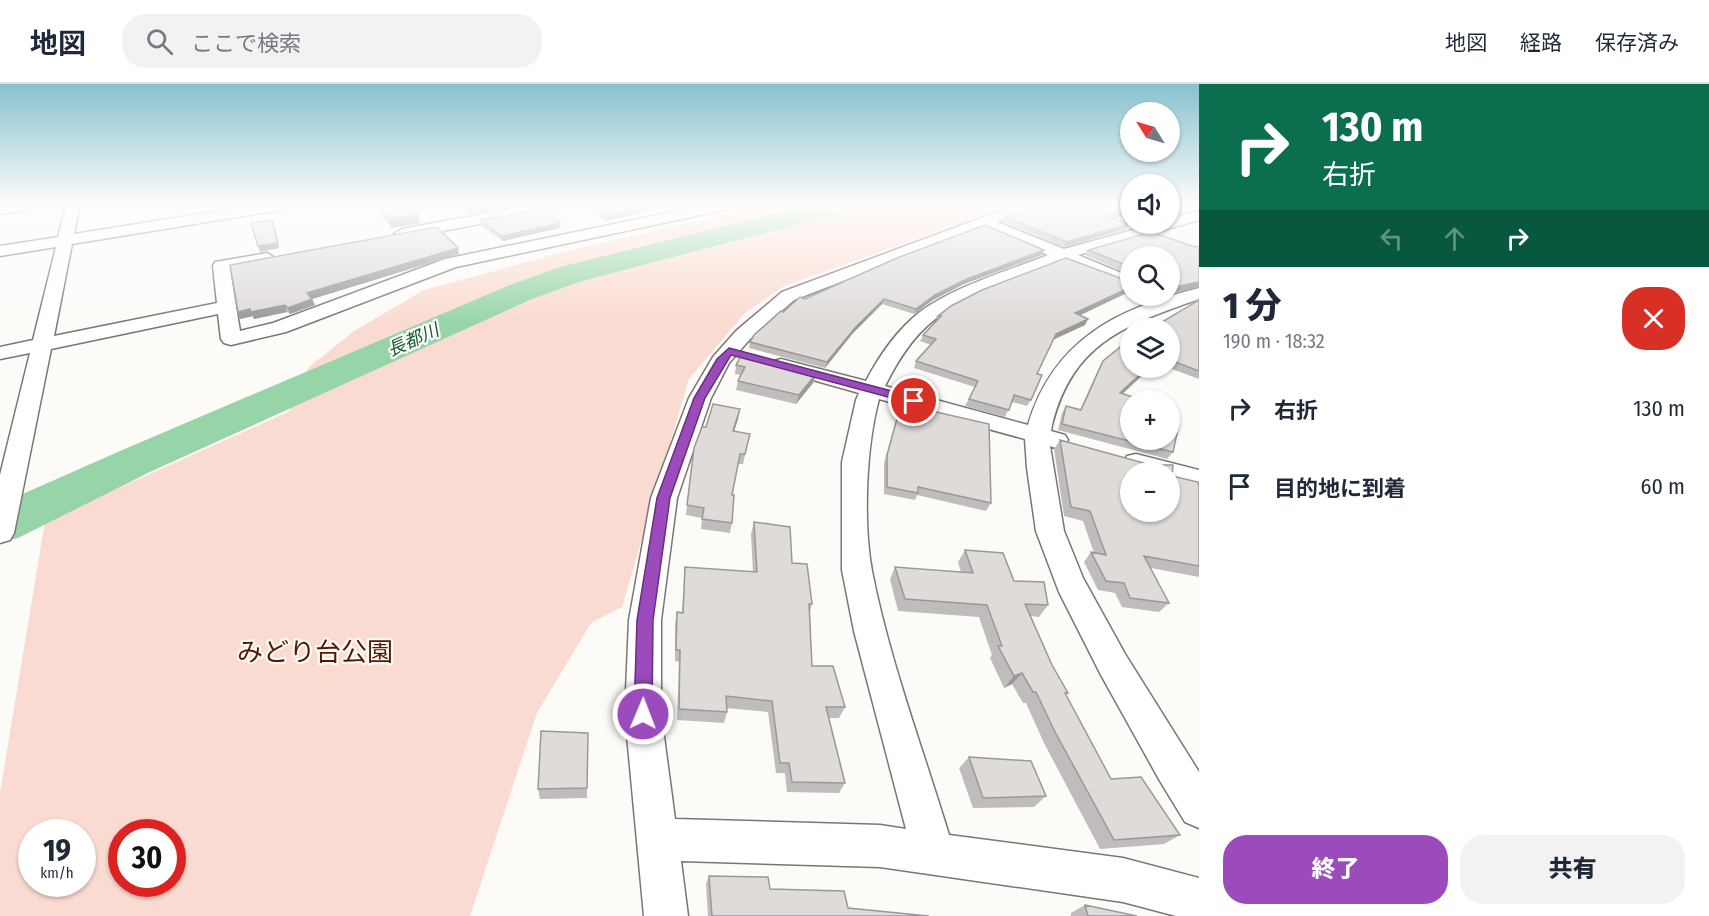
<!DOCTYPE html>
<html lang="ja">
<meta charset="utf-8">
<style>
body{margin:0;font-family:"Fira Sans Condensed","Noto Sans JP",sans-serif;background:#f2f2f3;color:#1f2937;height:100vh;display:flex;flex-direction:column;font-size:22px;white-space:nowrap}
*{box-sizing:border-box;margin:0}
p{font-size:20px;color:#747a83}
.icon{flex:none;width:33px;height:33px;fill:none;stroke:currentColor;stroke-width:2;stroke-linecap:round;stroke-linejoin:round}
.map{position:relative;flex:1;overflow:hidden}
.side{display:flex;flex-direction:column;background:#fff;width:510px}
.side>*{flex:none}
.guide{background:#0b6e4f;color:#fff;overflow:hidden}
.needle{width:39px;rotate:307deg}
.fabs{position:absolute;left:1120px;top:18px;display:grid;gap:12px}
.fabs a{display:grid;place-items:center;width:60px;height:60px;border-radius:50%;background:#fff;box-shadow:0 2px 4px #0004;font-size:30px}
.speed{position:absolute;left:18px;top:735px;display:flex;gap:12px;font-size:30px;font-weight:700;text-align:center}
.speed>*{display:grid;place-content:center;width:78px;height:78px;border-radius:50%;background:#fff;box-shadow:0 2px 4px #0004;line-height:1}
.speed small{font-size:15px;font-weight:400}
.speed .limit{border:9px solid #d22;background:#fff;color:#111}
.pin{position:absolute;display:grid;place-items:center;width:51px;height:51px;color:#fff;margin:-26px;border:3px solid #fff;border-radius:50%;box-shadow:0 2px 6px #0007}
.me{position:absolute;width:66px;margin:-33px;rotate:1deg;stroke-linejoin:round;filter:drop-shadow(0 0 4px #0008)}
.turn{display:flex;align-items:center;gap:21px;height:126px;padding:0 24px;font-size:27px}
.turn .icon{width:78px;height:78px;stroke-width:2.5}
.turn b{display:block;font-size:42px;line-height:51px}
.lanes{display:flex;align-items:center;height:57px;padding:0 24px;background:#0003;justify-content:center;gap:30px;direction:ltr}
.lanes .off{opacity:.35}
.round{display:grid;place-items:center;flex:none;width:63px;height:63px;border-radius:24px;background:#f2f2f3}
.overview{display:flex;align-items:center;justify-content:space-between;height:102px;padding:0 24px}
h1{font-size:36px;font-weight:800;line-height:45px}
.cta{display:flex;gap:12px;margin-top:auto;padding:12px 24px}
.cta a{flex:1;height:69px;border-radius:24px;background:#9b4bbc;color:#fff;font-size:24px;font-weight:800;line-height:69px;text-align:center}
.cta a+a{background:#f2f2f3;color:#1f2937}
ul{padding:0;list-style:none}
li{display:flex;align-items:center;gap:18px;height:78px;padding:0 24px}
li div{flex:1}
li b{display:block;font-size:22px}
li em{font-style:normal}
header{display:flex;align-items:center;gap:36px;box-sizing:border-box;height:84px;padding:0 30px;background:#fff;border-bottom:2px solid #e0e1e3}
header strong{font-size:28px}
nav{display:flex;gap:33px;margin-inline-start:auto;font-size:21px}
.search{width:420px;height:54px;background:#f2f2f3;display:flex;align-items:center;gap:15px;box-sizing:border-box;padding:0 21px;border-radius:24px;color:#747a83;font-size:22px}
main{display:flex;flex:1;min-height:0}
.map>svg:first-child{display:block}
</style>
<header>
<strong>地図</strong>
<div class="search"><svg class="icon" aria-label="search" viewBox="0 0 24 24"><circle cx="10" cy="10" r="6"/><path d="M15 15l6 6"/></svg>ここで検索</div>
<nav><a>地図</a><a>経路</a><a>保存済み</a></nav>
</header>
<main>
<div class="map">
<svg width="1199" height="832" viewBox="0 0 1199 832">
<rect width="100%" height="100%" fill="#fcfbf8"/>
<path fill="#fadbd1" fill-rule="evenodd" d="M770 121H1011L784 202 745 229 689 295 622 523 591 539 537 629 470 832H0V709L45 437 288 328 309 283 354 247 424 206 575 165ZM32 748H82V800H32ZM122 748H172V800H122Z"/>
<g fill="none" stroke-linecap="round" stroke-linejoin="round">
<path fill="#97d5a8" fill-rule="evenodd" d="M811 121H856L853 126 582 197 532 215 152 387 18 454 0 459V420L120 367 510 201 560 183Z"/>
<g stroke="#787774" stroke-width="3">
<path id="minor" d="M37 121 30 125 0 130V122Z
M66 121H80L74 150 256 121H293L286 125 72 160 54 252 217 219 213 182 215 178 221 177 267 169 275 174 273 178 230 185 240 247 273 239 445 175 706 121H736L729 125 456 183 286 248 231 261 224 259 221 255 218 230 51 265 14 449 10 456 0 459V391L30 269 0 275V263L33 256 56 163 0 172V162L58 153Z
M531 121H564L557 125 402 155 394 150 402 145Z
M1016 121H1038L997 138 1064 165 1154 140H1170V134L1199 127V136L1078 171 1131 193V204L1063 177C1023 193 966 210 934 236 912 253 897 278 885 302L1028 341C1053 256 1118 224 1199 204V215C1126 241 1073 258 1052 341L1051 347 1065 351 1068 356 1065 361 1056 364 1050 362 1064 447 1083 494 1125 570 1199 688V744L1185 738 1160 697 1101 591 1059 508 1036 447 1027 384 1025 355 879 315C866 363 863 438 872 487 889 575 923 665 949 751L1123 774 1199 794V832H1176L1123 818 880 783 681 777 688 832H644L625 630 629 536 651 414 689 314 713 273 736 247 782 208ZM982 143 1048 171C1008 187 955 202 920 228 898 245 879 272 866 297L781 275 774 277 770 281 774 285 859 309 856 316 842 378V486L854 547 906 745 880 741 675 735 661 630V536L677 414 711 314 729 279 750 255 794 216Z
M1136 370 1199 386V404L1170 396V388H1144L1127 384 1123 378 1127 372Z"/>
</g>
<use href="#minor" fill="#fff" fill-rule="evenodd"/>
</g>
<path fill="#bfbcbb" d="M375 121H411L420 139 391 144Z
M461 121H517L469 130Z
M583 121H675L606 137Z
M1043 127 1113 135 1129 140 1126 145 1064 163 1003 138 1005 133Z
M480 136 560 139V144L503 157 481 141Z
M1151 148 1195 163 1199 162V203L1170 209V172H1131V191L1085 171 1088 166Z
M459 170 312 215 315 221 290 230 287 228 254 235 253 232 240 235 238 228Z
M1042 171 964 200 933 216 914 230 882 220 853 249 825 284 749 264 750 258 783 228 805 215Z
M1131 198V207L1080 231 1085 241 1053 256 1037 290 1031 316 1027 322 1012 318 1005 333 965 322 975 303 914 284 916 277 931 261 920 257 923 251 936 238 938 232Z
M1199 213V295L1169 284H1170V244L1195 218Z
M1103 277 1131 284H1150L1122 310 1174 338 1173 368 1167 375 1058 346 1062 329 1066 322 1080 326 1099 284Z
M736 281 816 290 813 299 796 320 736 306 738 297 740 291 735 290Z
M901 320 991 419 986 427 917 411 915 416 884 410V379Z
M738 335 734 348 750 350 743 380H738L732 411V439L730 449 701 445 702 434 686 431 694 364 706 343Z
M1060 356 1172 392 1199 403V493L1151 484 1169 519 1159 528 1122 523 1115 509 1098 506 1084 478 1091 468 1094 469 1083 437 1064 432 1054 365Z
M754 438 792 479 812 520 810 527 812 582 845 623 839 634H828L845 699 839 709 787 708 785 689H776L768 628 726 624 727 628 724 639 677 636 679 578 675 577V540L677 528 682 529 684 495 685 483 753 488 751 450Z
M965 466 1014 497 1048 521 1039 533 1031 532 1052 581 1068 609 1066 611 1111 695 1180 751 1164 760 1100 765 1044 659 1026 619H1023L1012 600 1004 604 990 574 992 571 979 533 898 527 890 495 895 483 961 488 958 478Z
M588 649 587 714 540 715 538 705Z
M969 673 1046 712 1034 723 973 724 959 684Z
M709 792 770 805 848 824 929 832H708L706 800Z
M1085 821 1137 832H1071V829Z"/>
<path fill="#9b9998" d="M489 121H517L469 130 468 125Z
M653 121H675L606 137V132Z
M1131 126V130L1103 137 1106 132Z
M418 130 420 139 391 144 389 135Z
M272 136 279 164 260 168 258 162Z
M560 139V144L503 157 502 152Z
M1129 140 1126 145 1064 163 1067 158Z
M458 164 459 170 312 215 315 221 290 230 288 224 307 209Z
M1044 166 1042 171 964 200 933 216 914 230 916 225 935 211 967 195Z
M1199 198V203L1171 209 1175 203Z
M1131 203V207L1072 235 1075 229Z
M884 215 882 220 853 249 825 284 827 278 855 244Z
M285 221 287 228 254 235 251 228Z
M250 225 253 232 240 235 238 228Z
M1088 235 1085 241 1052 256 1056 250Z
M1147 284H1150L1116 316 1120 309Z
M816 290 813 299 796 320 799 311Z
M740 325 738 335 731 357 733 347Z
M1022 589 1012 600 1004 604 1014 592Z"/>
<path fill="#dedbd9" stroke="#9b9998" stroke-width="1.5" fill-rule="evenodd" d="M379 121H411L418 130 389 135Z
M465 121H489L468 125Z
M590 121H653L606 132Z
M1056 121H1131V126L1106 132 1129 140 1067 158 1005 133 1031 124 1043 127Z
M545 125 560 139 502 152 480 136Z
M272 136 278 159 258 162 251 139Z
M985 141 1044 166 967 195 935 211 916 225 884 215 855 244 827 278 750 258 754 251 781 227 783 228 800 213 805 215 818 209 897 174Z
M437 143 458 164 307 209 312 215 288 224 285 221 251 228 250 225 238 228 230 181Z
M1151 148 1195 163 1199 162V198L1175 203 1170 202V172H1131V183L1088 166Z
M1066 174 1131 198V203L1075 229 1088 235 1056 250 1037 290 1042 291 1031 316 1014 311 1009 326 969 315 978 297 916 277 936 255 923 251 941 232H938L951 222 982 206Z
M1199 216V287L1170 276V244H1152Z
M1131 254V284H1147L1120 309 1143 316H1131V356H1170V325L1177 328 1174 338 1179 340 1173 368 1062 340 1066 322 1081 326 1103 277Z
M742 270 816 290 799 311 738 297 745 283 736 281Z
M713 320 740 325 733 347 750 350 745 370H740L732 411H734L732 439 702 435 704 424 687 421 694 364 702 343H706Z
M901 320 989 340 991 419 918 403V409L887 403V371Z
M1060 356 1151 381H1173L1172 392 1198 398 1199 403V482L1144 472 1169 519 1130 514 1124 499 1106 497 1091 468 1106 471 1090 427 1071 423ZM1131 388H1170V428H1131Z
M754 438 790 443 792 479 807 480 812 520H809L812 582H833L845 623H826L845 699 792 698 789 679H780L772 617 726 612 727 628 679 625 680 566H676L677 528 683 529 685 483 757 488Z
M965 466 1003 469 1014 497 1044 498 1048 521 1025 520 1052 581 1068 609H1065L1111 695 1141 693 1180 751 1114 756 1055 648 1036 608H1033L1022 589 1014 592 998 562H1002L987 521 905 515 895 483 973 489Z
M541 647 588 649 587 704 538 705Z
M969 673 1031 677 1046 712 983 714Z
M709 792 768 793 770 805 844 807 848 824 929 832H712Z
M1085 821 1137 832H1088Z"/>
<linearGradient id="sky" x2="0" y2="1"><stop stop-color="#87c1ce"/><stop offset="0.51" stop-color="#fefdfc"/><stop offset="1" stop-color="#fefdfc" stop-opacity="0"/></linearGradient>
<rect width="1199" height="238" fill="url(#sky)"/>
<path fill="#9b4bbc" stroke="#65317a" stroke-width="1.5" d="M729 264 918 314 920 317 914 320 731 271 705 314 670 414 653 536 652 630 650 636 643 639 637 636 634 630 637 536 657 414 694 314 717 275Z"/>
<g text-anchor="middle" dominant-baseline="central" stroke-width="4.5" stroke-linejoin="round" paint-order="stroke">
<g font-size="18" font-style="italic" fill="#145a31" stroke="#fcfbf8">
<text transform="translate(413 256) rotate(-24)">長都川</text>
</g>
<g font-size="26" fill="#541700" stroke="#fcfbf8">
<text x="315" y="568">みどり台公園</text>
</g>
</g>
</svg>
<div class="fabs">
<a><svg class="needle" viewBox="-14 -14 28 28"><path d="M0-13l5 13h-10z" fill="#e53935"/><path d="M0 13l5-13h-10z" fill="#747a83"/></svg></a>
<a><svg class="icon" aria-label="sound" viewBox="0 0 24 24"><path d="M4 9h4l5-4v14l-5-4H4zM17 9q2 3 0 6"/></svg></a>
<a><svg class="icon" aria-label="search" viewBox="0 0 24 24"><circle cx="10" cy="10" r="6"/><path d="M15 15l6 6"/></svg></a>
<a><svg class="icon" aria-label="layers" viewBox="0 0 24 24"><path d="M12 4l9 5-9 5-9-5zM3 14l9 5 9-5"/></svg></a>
<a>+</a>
<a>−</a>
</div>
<div class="speed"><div>19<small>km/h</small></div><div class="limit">30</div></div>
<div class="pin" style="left:914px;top:317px;background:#d93025"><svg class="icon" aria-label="arrive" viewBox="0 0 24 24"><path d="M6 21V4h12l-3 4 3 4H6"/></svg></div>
<svg class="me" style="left:643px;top:630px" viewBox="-20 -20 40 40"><circle r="17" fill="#9b4bbc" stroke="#fff" stroke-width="3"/><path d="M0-11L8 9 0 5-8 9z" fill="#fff"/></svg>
</div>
<section class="side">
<div class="guide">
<div class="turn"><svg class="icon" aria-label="right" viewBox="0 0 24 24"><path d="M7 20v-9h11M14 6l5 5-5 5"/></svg><div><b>130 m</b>右折</div></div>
<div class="lanes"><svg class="icon off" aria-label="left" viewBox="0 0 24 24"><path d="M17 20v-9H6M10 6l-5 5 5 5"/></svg><svg class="icon off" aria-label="ahead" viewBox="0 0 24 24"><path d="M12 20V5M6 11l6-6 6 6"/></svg><svg class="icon" aria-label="right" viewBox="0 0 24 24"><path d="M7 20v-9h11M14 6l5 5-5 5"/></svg></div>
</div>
<div class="overview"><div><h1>1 分</h1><p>190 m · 18:32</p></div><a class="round" style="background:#d93025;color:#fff"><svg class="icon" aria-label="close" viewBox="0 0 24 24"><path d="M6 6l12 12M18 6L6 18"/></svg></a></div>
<ul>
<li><svg class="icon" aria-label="right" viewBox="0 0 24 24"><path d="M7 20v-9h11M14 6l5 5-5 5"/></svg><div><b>右折</b></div><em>130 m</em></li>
<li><svg class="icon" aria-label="arrive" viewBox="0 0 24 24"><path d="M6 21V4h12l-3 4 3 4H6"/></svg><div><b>目的地に到着</b></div><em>60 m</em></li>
</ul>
<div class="cta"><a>終了</a><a>共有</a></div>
</section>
</main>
